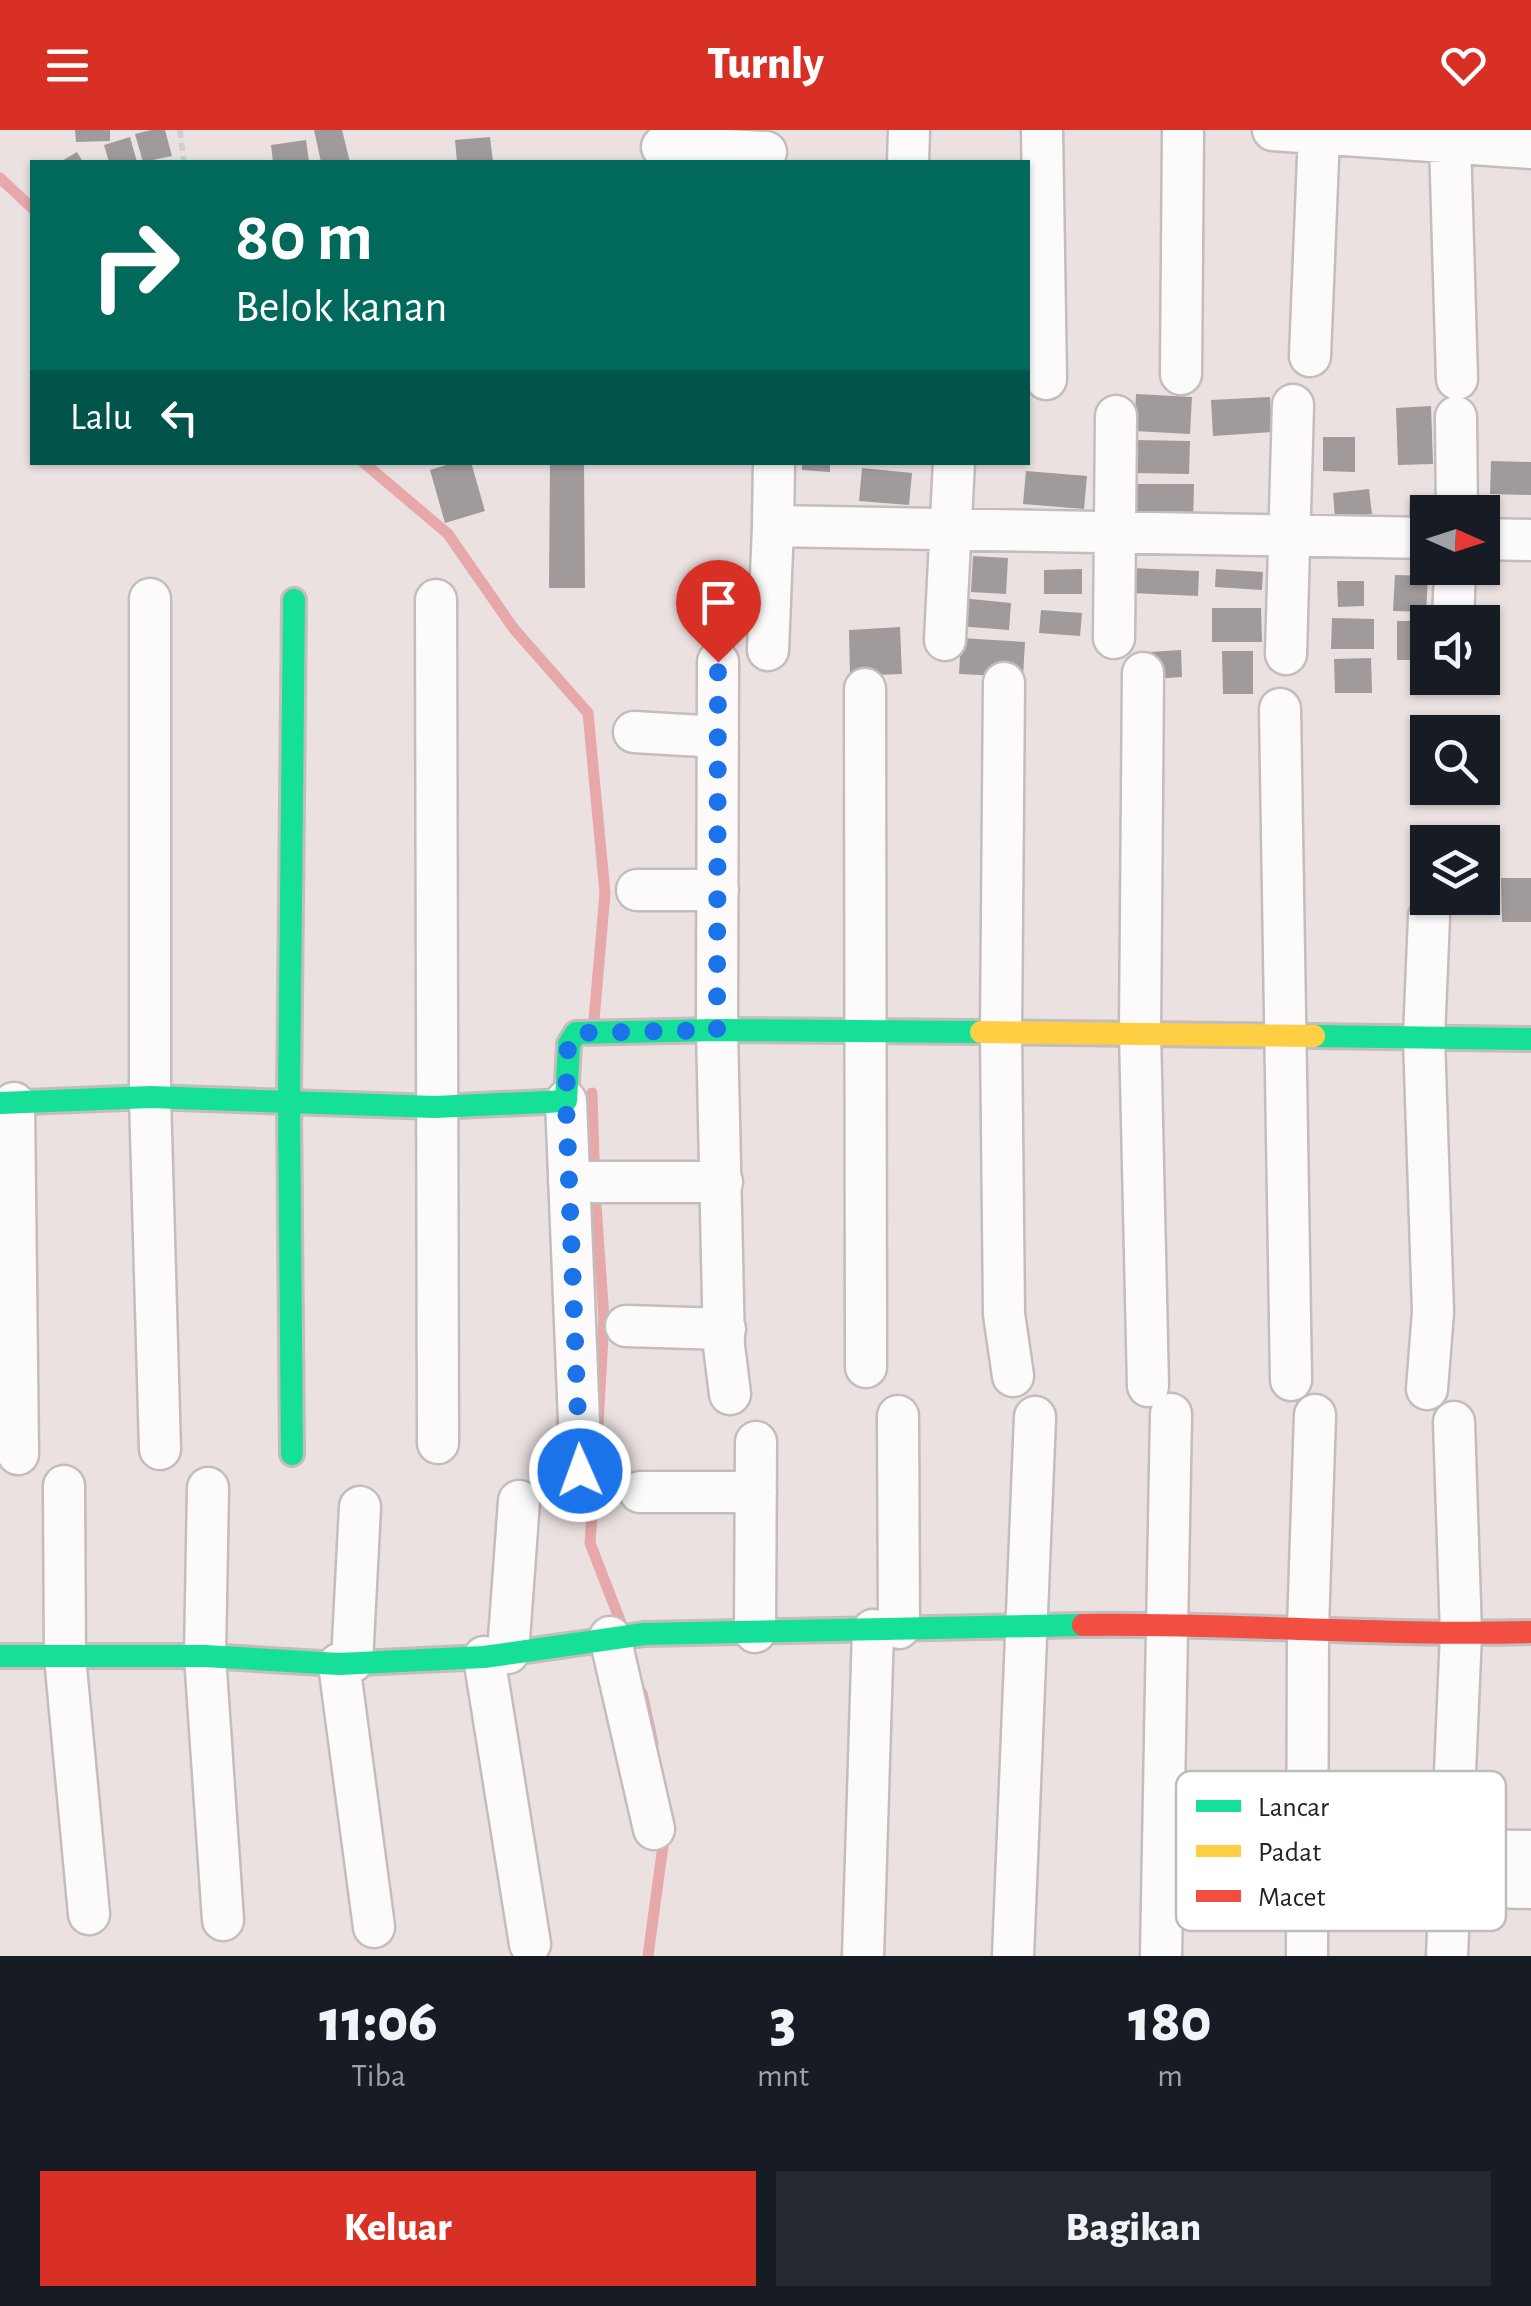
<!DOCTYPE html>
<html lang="id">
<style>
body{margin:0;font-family:"Alegreya Sans",sans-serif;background:#242831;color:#f1f3f6;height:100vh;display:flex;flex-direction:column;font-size:38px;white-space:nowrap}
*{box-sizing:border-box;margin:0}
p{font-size:32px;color:#9ea1a6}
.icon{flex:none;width:55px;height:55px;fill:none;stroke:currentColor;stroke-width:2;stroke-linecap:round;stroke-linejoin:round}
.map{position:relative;height:1826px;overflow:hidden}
.sheet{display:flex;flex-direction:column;background:#171b24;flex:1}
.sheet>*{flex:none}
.guide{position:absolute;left:30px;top:30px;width:1000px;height:305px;border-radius:0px;box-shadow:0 2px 8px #0004;background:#00695c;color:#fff;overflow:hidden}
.needle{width:65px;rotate:93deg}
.tools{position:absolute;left:1410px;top:365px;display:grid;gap:20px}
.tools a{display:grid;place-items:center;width:90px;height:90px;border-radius:0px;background:#171b24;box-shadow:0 2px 8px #0004;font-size:50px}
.pin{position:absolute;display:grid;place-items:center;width:85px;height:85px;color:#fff;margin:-102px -42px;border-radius:50% 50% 50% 0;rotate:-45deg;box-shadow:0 0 10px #0007}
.pin .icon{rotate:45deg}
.me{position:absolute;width:110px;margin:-55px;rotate:358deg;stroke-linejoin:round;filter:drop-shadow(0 0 8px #0008)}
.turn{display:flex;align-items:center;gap:35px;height:210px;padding:0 40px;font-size:45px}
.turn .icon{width:130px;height:130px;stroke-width:2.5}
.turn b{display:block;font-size:70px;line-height:85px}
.then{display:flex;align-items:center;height:95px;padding:0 40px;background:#0003;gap:20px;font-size:38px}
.eta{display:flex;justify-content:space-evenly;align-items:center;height:170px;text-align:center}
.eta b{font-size:60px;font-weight:800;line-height:70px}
.cta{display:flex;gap:20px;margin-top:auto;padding:20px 40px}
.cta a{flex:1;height:115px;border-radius:0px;background:#d93025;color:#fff;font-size:40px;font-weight:800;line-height:115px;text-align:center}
.cta a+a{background:#242831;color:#f1f3f6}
header{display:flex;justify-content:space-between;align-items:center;height:130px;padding:0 40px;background:#d93025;color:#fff;font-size:45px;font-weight:800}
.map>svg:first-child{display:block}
</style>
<header><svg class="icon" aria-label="menu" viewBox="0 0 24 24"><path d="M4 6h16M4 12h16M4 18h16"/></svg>Turnly<svg class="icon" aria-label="heart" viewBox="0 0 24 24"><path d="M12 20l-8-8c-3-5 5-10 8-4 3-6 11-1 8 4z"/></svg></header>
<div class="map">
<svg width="1531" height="1826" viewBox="0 0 1531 1826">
<rect width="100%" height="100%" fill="#ebe1e1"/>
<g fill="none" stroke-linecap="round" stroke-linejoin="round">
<path stroke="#e7a8aa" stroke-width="11" d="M0 48 32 78
M363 332 448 404 514 499 588 583 605 763 594 890
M592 963 595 1061 604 1189 598 1294
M595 1343 590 1413 621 1493
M642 1563 653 1614
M648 1826 665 1701"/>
</g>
<path fill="#a09a9a" d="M75 0H110V11L76 12Z
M151 0H165L172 26 143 32 135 4Z
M314 0H342L350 32H321Z
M130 7 137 32H109L104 15Z
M490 7 493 32H457L455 10Z
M306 10 309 32H273L271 15Z
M77 22 83 32H60Z
M1136 264 1192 267 1190 304 1134 301Z
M1270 267 1272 302 1213 306 1211 270Z
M1431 276 1433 334 1398 335 1396 278Z
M1323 307H1355V342L1323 341Z
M1134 310 1190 311 1189 344 1134 343Z
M1491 331 1531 332V365L1490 364Z
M456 332H471L485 381 445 393 430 340Z
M550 332H584L585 458H549Z
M802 332H830V342L802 340Z
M862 338 912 343 909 375 859 371Z
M1026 341 1087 346 1084 379 1023 374Z
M1123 354H1194L1193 393 1123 394Z
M1369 359 1372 384 1335 388 1333 363Z
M1410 366 1437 368 1436 382H1428V394L1409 393Z
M973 426 1008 428 1006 464 971 462Z
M1132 438 1199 441 1198 466 1131 463Z
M1082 439V464H1044V440Z
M1216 439 1263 442 1262 460 1215 457Z
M1395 445 1428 446 1426 482 1393 481Z
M1337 451H1364V476L1338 477Z
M961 468 1011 473 1009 500 958 496Z
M1212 478H1261L1262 512H1212Z
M1041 480 1082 483 1080 506 1039 503Z
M1332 488 1374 489V519H1331Z
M1397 491H1428V530H1397Z
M900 497 902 544 850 546 849 500Z
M961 508 1025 512 1023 547 959 544Z
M1181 520 1182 547 1153 549 1150 522Z
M1222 521H1253V564H1223Z
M1371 528 1372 563H1335L1334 529Z
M1501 748H1531V792H1502Z"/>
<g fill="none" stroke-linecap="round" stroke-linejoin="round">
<g stroke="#c4bdbd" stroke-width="45">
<path id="street" d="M1042 0 1046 249
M1273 0 1531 18
M1450 12 1457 249
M662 17 766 22
M908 32 909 0
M1310 226 1319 4
M1181 244 1183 0
M1456 287 1457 382
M773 396 774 332
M1482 409 1531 410
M150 469V967L160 1319
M436 470 438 1313
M1453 492 1455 438
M1114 508 1116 286
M945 510 954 332
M768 520 773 396 1428 408
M1286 524 1293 275
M718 532 717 900 724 1216 730 1264
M1143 543 1140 903 1148 1256
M1004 553 1001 903 1004 1184 1013 1246
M865 559 866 1237
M1280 579 1291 1250
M634 602 718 607
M637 760H718
M566 971 581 1341
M14 973 18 1324
M569 1052H722
M626 1196 725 1199
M1427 1259 1433 1182 1424 908 1429 787
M898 1286 899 1498
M64 1356 65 1527 89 1784
M208 1358 205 1526 223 1790
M640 1362H756
M755 1502 756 1312
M610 1507 654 1699
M508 1523 519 1371
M484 1527 530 1814
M352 1532 360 1377
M339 1534 374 1797
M1452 1720 1531 1721
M1450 1756 1531 1758
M863 1826 873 1500
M1013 1826 1035 1287
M1161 1826 1171 1284
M1307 1826 1308 1498 1315 1285
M1447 1826 1461 1504 1454 1292"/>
</g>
<g stroke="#c4bdbd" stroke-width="28">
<path id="fast" d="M1314 906 1531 909
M0 973 150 967 435 977 566 971 569 914 576 903 717 900 981 902
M292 1324 289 971 294 470
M0 1526H205L339 1534 484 1527 644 1504 1083 1495"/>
</g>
<g stroke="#c4bdbd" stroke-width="28">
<path id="slow" d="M981 902 1314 906"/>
</g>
<g stroke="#c4bdbd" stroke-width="28">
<path id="jam" d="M1083 1495C1233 1493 1382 1506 1531 1502"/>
</g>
<path stroke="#d1cece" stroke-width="6" stroke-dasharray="8 5" stroke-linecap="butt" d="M180 0 184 32"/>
<use href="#street" stroke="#fcfafa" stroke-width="40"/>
<use href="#fast" stroke="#16e098" stroke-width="22"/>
<use href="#slow" stroke="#ffcf43" stroke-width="22"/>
<use href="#jam" stroke="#f24e42" stroke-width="22"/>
</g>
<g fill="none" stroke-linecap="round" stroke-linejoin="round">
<path stroke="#1a73e8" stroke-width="18" stroke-dasharray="0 32.4" d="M580 1341 566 972 568 914 576 903 717 900 718 532"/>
</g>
<rect x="1176" y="1641" width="330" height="160" rx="15" fill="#fff" stroke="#bebcbc" stroke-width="2.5"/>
<rect x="1196" y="1670" width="45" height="12" fill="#16e098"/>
<rect x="1196" y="1715" width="45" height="12" fill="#ffcf43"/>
<rect x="1196" y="1760" width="45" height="12" fill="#f24e42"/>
<g font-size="28" fill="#272121">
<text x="1258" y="1686">Lancar</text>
<text x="1258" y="1731">Padat</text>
<text x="1258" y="1776">Macet</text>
</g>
</svg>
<div class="tools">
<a><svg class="needle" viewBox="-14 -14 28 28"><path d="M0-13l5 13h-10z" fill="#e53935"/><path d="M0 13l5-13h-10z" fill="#9ea1a6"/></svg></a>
<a><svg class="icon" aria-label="sound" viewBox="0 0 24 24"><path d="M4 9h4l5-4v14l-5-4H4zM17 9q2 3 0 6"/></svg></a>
<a><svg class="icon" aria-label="search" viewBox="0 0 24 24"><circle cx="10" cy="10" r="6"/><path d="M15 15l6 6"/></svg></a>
<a><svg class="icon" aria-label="layers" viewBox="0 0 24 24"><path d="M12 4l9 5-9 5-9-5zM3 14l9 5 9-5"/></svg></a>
</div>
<div class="pin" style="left:718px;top:532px;background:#d93025"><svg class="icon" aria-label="arrive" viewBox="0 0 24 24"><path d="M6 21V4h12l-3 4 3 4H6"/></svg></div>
<svg class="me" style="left:580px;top:1341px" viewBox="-20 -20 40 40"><circle r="17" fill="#1a73e8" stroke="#fff" stroke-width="3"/><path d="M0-11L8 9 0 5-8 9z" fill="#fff"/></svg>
<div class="guide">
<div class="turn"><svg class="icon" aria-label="right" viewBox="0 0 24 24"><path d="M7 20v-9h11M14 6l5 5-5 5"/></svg><div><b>80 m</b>Belok kanan</div></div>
<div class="then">Lalu<svg class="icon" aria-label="left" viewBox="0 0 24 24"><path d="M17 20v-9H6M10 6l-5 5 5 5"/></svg></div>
</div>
</div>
<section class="sheet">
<div class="eta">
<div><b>11:06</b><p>Tiba</p></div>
<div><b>3</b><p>mnt</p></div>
<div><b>180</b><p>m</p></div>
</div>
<div class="cta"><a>Keluar</a><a>Bagikan</a></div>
</section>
